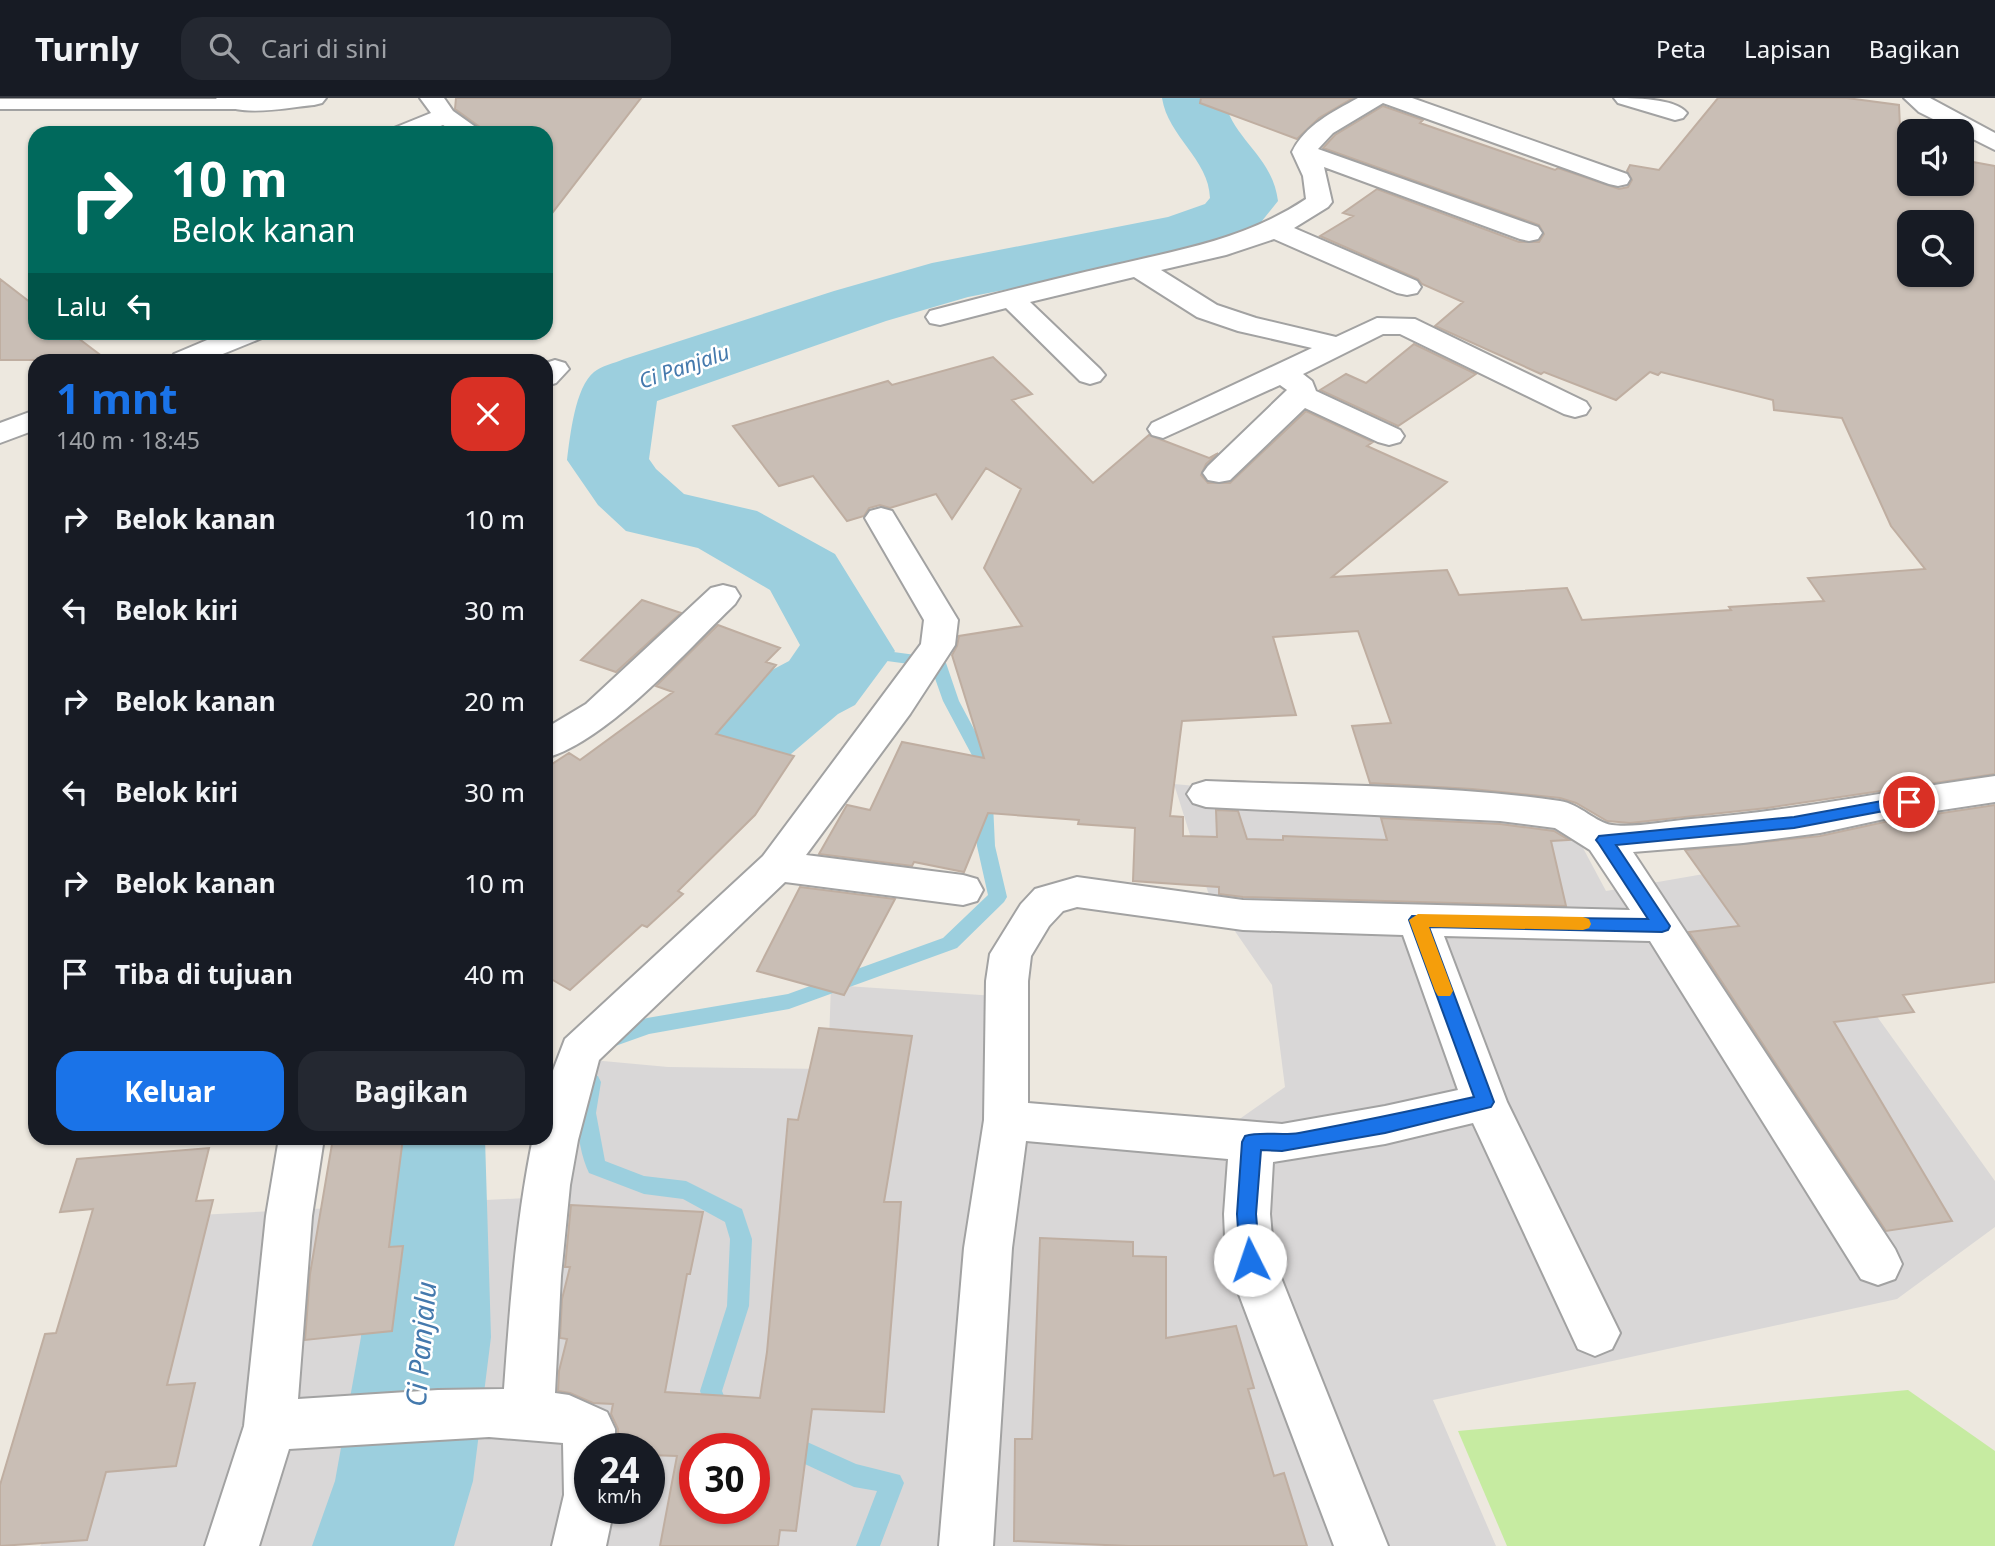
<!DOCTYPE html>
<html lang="id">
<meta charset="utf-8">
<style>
body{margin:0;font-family:"Noto Sans",sans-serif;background:#242831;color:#f1f3f6;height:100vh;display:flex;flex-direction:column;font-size:26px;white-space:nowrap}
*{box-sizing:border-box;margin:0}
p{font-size:23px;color:#9ea1a6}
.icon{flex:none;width:38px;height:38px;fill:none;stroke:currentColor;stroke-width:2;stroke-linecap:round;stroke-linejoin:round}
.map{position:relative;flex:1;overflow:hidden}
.panel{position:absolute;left:28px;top:256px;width:525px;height:791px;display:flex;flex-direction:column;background:#171b24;border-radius:21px;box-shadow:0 2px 5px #0004}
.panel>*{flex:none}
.banner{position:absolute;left:28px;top:28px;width:525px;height:214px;border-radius:21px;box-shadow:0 2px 5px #0004;background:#00695c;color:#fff;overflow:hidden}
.buttons{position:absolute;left:1897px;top:21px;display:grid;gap:14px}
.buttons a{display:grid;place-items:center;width:77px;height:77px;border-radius:14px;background:#171b24;box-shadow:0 2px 5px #0004;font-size:35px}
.speed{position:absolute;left:574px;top:1335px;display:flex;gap:14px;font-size:35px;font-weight:700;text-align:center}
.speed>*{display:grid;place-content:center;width:91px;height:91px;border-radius:50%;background:#171b24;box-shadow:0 2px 5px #0004;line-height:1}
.speed small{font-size:18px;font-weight:400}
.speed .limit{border:10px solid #d22;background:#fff;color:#111}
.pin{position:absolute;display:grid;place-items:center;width:60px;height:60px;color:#fff;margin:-30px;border:4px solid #fff;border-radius:50%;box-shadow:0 2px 7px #0007}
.me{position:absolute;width:77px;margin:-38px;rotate:356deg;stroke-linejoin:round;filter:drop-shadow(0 0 5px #0008)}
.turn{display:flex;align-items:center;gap:24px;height:147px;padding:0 28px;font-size:32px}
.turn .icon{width:91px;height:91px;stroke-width:2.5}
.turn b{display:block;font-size:49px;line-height:60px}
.then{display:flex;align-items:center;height:66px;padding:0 28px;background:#0003;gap:14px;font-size:26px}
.round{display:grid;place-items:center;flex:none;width:74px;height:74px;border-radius:21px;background:#242831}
.headline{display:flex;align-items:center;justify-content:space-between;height:119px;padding:0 28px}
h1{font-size:42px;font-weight:700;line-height:52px;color:#1a73e8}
.button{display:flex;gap:14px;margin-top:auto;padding:14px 28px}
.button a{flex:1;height:80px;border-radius:21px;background:#1a73e8;color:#fff;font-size:28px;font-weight:700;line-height:80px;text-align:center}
.button a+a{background:#242831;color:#f1f3f6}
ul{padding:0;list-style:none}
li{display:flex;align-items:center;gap:21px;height:91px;padding:0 28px}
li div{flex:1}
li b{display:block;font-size:26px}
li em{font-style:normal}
header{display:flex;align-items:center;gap:42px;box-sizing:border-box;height:98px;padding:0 35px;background:#171b24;border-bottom:2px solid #363941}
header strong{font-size:33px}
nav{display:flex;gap:38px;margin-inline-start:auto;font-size:24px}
.search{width:490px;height:63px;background:#242831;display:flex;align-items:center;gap:18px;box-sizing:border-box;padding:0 24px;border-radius:21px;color:#9ea1a6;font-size:26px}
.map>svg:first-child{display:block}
</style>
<header>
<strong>Turnly</strong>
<div class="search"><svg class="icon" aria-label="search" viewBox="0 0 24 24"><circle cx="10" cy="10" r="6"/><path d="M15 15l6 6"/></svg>Cari di sini</div>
<nav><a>Peta</a><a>Lapisan</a><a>Bagikan</a></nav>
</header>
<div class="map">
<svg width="1995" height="1448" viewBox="0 0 1995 1448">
<rect width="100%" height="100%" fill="#ede8df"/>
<path fill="#d9d7d7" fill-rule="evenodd" d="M1174 686 1568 722 1606 793 1767 765 1995 1083V1129L1897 1201 1433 1302 1496 1448H40L95 1381 160 1119 544 1099 592 962 668 969 828 971 831 887 1011 899 1021 1037 1201 1048 1285 989 1272 887 1208 794ZM590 1351H649V1410H590ZM695 1351H754V1410H695Z"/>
<path fill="#c6eba1" d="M1908 1292 1995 1353V1448H1507L1458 1333Z"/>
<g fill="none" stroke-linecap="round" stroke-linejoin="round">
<path fill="#9ccfde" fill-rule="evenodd" d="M849 548 938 560 946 565 959 603 991 663 995 748 1007 799 1004 804 957 850 789 911 649 936 604 952 597 950 594 944 597 938 647 920 788 896 943 840 988 797 977 748 975 663 943 603 931 569 843 557 841 553Z
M591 976 598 978 601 984 596 1015 605 1063 644 1078 686 1083 742 1111 752 1141 749 1208 722 1293 733 1320 729 1328 721 1331 713 1328 700 1293 727 1208 730 1141 725 1124 683 1101 644 1096 589 1075C577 1051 572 1002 584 978Z
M785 1334 856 1366 900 1377 904 1385 880 1448H856L877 1393 854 1389 777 1353 773 1345 777 1337Z"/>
<path fill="#9ccfde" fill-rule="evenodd" d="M1162 0H1224C1232 42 1272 56 1278 103L1253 134 1208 152 968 199 886 223 657 303 649 361 656 371 684 396 757 413 835 456 895 553 855 607 838 616 771 673 583 786 546 797V712L703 625 772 572 789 563 800 547 770 492 698 450 626 433 598 407 567 362C570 339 575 289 594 274 601 268 615 265 624 261L834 193 932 165 1168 119 1205 106 1210 100C1209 61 1168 39 1162 0Z
M365 1040H485L491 1239 473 1383 454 1448H312L335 1383 361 1239Z"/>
</g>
<path fill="#c9beb5" stroke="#bfaea1" stroke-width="2" fill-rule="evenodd" d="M456 0H641L546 123V35H517L480 29 455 11Z
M1201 0H1353L1319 20 1297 41 1200 5Z
M1718 0H1847L1899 7 1901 52 1909 53V86H1962V62L1995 68V676L1767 710 1630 725 1607 723 1576 705 1560 700 1472 691 1370 685 1352 628 1391 625 1358 533 1273 539 1296 617 1182 623 1170 718 1183 719V738L1217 739 1216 712 1238 713 1247 741 1283 742V738L1387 742 1381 720 1500 726 1554 733 1569 742 1551 743 1566 808 1243 799 1219 796V789L1133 783 1135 730 1078 726 1079 722 988 715 964 774 914 764 912 768 819 756 847 707 870 712 902 644 984 660 952 557 957 548 959 538 1022 528 984 470 1021 391 986 370 952 421 936 396 890 410 880 407 869 410 864 418 847 423 813 378 779 388 733 328 888 283 892 287 993 259 1032 296 1012 302 1093 385 1149 337 1209 360 1218 355 1206 366 1201 377 1208 385H1230L1306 313 1373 344 1367 348 1447 384 1332 479 1447 472 1459 497 1567 490 1582 522 1731 512 1729 509 1824 503 1808 480 1925 471 1891 428 1842 320 1774 312 1773 302 1661 274 1658 277 1650 274 1616 302 1544 274 1541 276 1435 228 1463 204 1422 186 1418 181 1320 138 1353 118 1343 115 1377 91 1519 144H1539L1544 136 1539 127 1323 50 1335 37 1383 8 1423 22 1420 25 1555 72 1558 70 1619 91 1628 89 1632 82 1627 73 1630 67 1659 72ZM1909 124H1962V177H1909Z
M0 181 35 208V234H70L107 262H0Z
M1414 246 1476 276 1398 328 1320 292 1346 276 1366 285Z
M642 502 681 515 616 574 581 562Z
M718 527 780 550 766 564 776 567 716 636 794 658 755 717 678 793 683 796 647 829 642 827 570 892 546 878V670L569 655 580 662 673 594 656 588Z
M1995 707V884L1903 897 1914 914 1834 924 1952 1123 1886 1133 1689 834 1739 828 1685 752 1820 738 1889 723Z
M800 789 895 801 844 897 757 873Z
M819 930 912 938 884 1104H901L884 1314 812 1311 796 1433 780 1432 778 1448H660L677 1358 649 1357V1351H618V1331L611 1316 613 1306 593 1305 570 1295 558 1293 559 1273 567 1241 560 1240 562 1201 570 1169H565L571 1107 703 1114 690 1176H687L665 1294 760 1300 767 1254 788 1021 798 1022ZM695 1351H754V1410H695Z
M333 1040H403L389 1149 403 1148 392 1233 305 1242 310 1176Z
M209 1050 196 1103 213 1102 167 1287 195 1285 176 1368 106 1374 87 1442 0 1448V1387L45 1236 56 1235 93 1111 60 1114 77 1061Z
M1040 1140 1133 1144V1158L1166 1159V1240L1236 1228 1254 1290 1248 1291 1274 1378 1284 1375 1307 1448H1128L1014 1443 1015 1341H1032Z"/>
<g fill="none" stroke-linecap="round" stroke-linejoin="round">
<g stroke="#a2a2a2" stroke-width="4">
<path id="lane" d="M0 1H241L249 6 241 11H0Z"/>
</g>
<g stroke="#a2a2a2" stroke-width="4">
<path id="street" d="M216 0H326L322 5 314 7C290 9 231 22 216 0Z
M420 0H444L453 13 484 35H456L443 27 423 35H390L394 30 431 15Z
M1358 0H1412L1627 76 1630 81 1627 86 1618 88 1609 86 1383 5 1333 35 1318 51 1538 129 1542 135 1538 141 1529 143 1520 141 1324 69 1332 104 1328 109 1294 130 1417 183 1421 189 1417 195 1407 197 1397 195 1274 141 1226 157 1161 172 1217 207 1256 220 1336 239 1377 220 1415 221 1586 304 1590 310 1586 316 1575 319 1564 316 1400 236H1383L1303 276 1312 283 1316 293 1400 332 1404 338 1400 344 1389 347 1378 344 1305 310 1230 382 1219 384 1208 382 1203 375 1208 368 1287 292 1280 287 1163 340 1152 337 1148 331 1152 325 1312 250 1238 233 1197 219 1134 179 1030 204 1100 271 1105 277 1100 283 1090 286 1080 283 1006 210 940 227 930 225 926 219 930 213C991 197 1049 182 1111 168 1179 152 1246 141 1306 101L1303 78 1292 54C1305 27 1333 14 1358 0Z
M1614 0C1633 0 1675 0 1687 15L1683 20 1675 22 1618 5Z
M1904 0H1930L1995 35V52L1919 14Z
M226 234H266L262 240 208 262H170L174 256Z
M555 262 565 265 569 271 556 285 546 288V265Z
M35 312V332L0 345V325Z
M881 410 892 413 958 522 955 547 910 616 806 757 963 777 977 781 983 792 977 803 963 807 785 784 599 962 578 1042 570 1087 561 1178 555 1295 569 1297 607 1314 615 1331V1351H590V1410H614L606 1448H552L564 1397 563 1345 489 1339 289 1351 259 1448H205L244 1328 266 1118 279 1040H324L312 1118 298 1301 438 1292 504 1291C510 1207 516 1122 533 1040H546V991L565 941 763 758 921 546 924 522 865 420 870 413Z
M723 487 735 490 740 498 735 506C687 552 609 642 546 660V630L586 606 711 490Z
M1995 678V704L1889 720 1820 735 1743 745 1633 754 1895 1151 1902 1166 1895 1181 1878 1187 1861 1181 1650 843 1444 838 1507 1004 1620 1235 1612 1251 1595 1258 1578 1251 1473 1025 1385 1046 1273 1064 1270 1116 1274 1162 1388 1448H1334L1226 1162 1224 1116 1228 1061 1026 1043 1012 1150 993 1448H939L964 1150 984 1022 986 883 990 856 1021 806 1035 791 1077 779 1243 802 1630 812 1590 752 1555 730 1500 723 1206 709 1193 705 1187 696 1193 687 1206 683C1323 688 1444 686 1560 703 1580 706 1596 725 1612 727 1633 730 1669 723 1691 721 1794 713 1893 692 1995 678ZM1077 809 1243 832 1403 837 1458 992 1385 1008 1282 1026 1028 1005V883L1031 858 1049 828 1063 813Z"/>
</g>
<use href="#lane" fill="#fff" fill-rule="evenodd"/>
<use href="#street" fill="#fff" fill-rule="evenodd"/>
</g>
<path fill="#1a73e8" stroke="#114b97" stroke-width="2" d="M1909 698 1917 704 1915 707 1794 730 1616 747 1670 828 1668 832 1662 834 1429 829 1494 1004 1491 1009 1385 1035 1282 1053 1261 1052 1256 1116 1260 1162 1257 1168 1250 1170 1243 1168 1240 1162 1237 1116 1242 1044 1245 1038C1261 1033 1281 1038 1299 1035 1358 1024 1415 1012 1474 999L1409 822 1412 818 1648 821 1599 746 1596 742 1599 738 1794 719Z"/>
<path fill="#f59e0b" d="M1418 816 1583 819 1589 821 1591 826 1589 830 1583 832 1429 829 1453 893 1450 898H1438L1435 893 1409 822Z"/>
<g text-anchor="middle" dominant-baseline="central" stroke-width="5" stroke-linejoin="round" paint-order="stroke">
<g font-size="21" font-style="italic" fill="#4479ad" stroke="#fff">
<text transform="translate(684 268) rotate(-19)">Ci Panjalu</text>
</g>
<g font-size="28" font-style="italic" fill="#4479ad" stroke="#fff">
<text transform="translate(420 1246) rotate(-85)">Ci Panjalu</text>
</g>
</g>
</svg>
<div class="buttons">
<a><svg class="icon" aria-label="sound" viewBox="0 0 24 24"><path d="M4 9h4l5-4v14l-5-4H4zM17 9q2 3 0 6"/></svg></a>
<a><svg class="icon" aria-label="search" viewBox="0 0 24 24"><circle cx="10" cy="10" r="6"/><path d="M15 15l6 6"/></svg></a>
</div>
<div class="speed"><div>24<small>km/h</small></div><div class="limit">30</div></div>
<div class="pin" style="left:1909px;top:704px;background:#d93025"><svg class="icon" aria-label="arrive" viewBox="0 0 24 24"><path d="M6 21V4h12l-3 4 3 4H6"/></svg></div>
<svg class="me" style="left:1250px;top:1162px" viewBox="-20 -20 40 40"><circle r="19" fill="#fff"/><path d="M0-13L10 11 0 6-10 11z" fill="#1a73e8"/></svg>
<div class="banner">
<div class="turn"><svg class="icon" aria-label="right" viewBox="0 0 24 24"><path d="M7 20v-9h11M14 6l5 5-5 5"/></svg><div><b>10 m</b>Belok kanan</div></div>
<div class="then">Lalu<svg class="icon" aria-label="left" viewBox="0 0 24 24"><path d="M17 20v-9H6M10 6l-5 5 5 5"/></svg></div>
</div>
<section class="panel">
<div class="headline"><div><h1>1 mnt</h1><p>140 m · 18:45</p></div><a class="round" style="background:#d93025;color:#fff"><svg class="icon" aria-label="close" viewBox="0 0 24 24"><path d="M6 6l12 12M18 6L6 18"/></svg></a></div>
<ul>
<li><svg class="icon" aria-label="right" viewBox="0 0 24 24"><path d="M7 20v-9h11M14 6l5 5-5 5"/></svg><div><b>Belok kanan</b></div><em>10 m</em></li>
<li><svg class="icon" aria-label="left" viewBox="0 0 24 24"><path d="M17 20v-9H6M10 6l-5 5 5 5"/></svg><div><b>Belok kiri</b></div><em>30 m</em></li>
<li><svg class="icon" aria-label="right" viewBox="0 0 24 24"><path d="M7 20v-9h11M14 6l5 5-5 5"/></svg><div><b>Belok kanan</b></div><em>20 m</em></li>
<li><svg class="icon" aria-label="left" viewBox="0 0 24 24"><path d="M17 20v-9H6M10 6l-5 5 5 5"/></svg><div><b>Belok kiri</b></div><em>30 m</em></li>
<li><svg class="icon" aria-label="right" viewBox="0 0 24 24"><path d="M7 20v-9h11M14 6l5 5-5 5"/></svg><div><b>Belok kanan</b></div><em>10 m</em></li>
<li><svg class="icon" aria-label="arrive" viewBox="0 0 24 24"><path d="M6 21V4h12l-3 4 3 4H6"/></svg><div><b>Tiba di tujuan</b></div><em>40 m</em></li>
</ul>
<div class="button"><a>Keluar</a><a>Bagikan</a></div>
</section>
</div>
